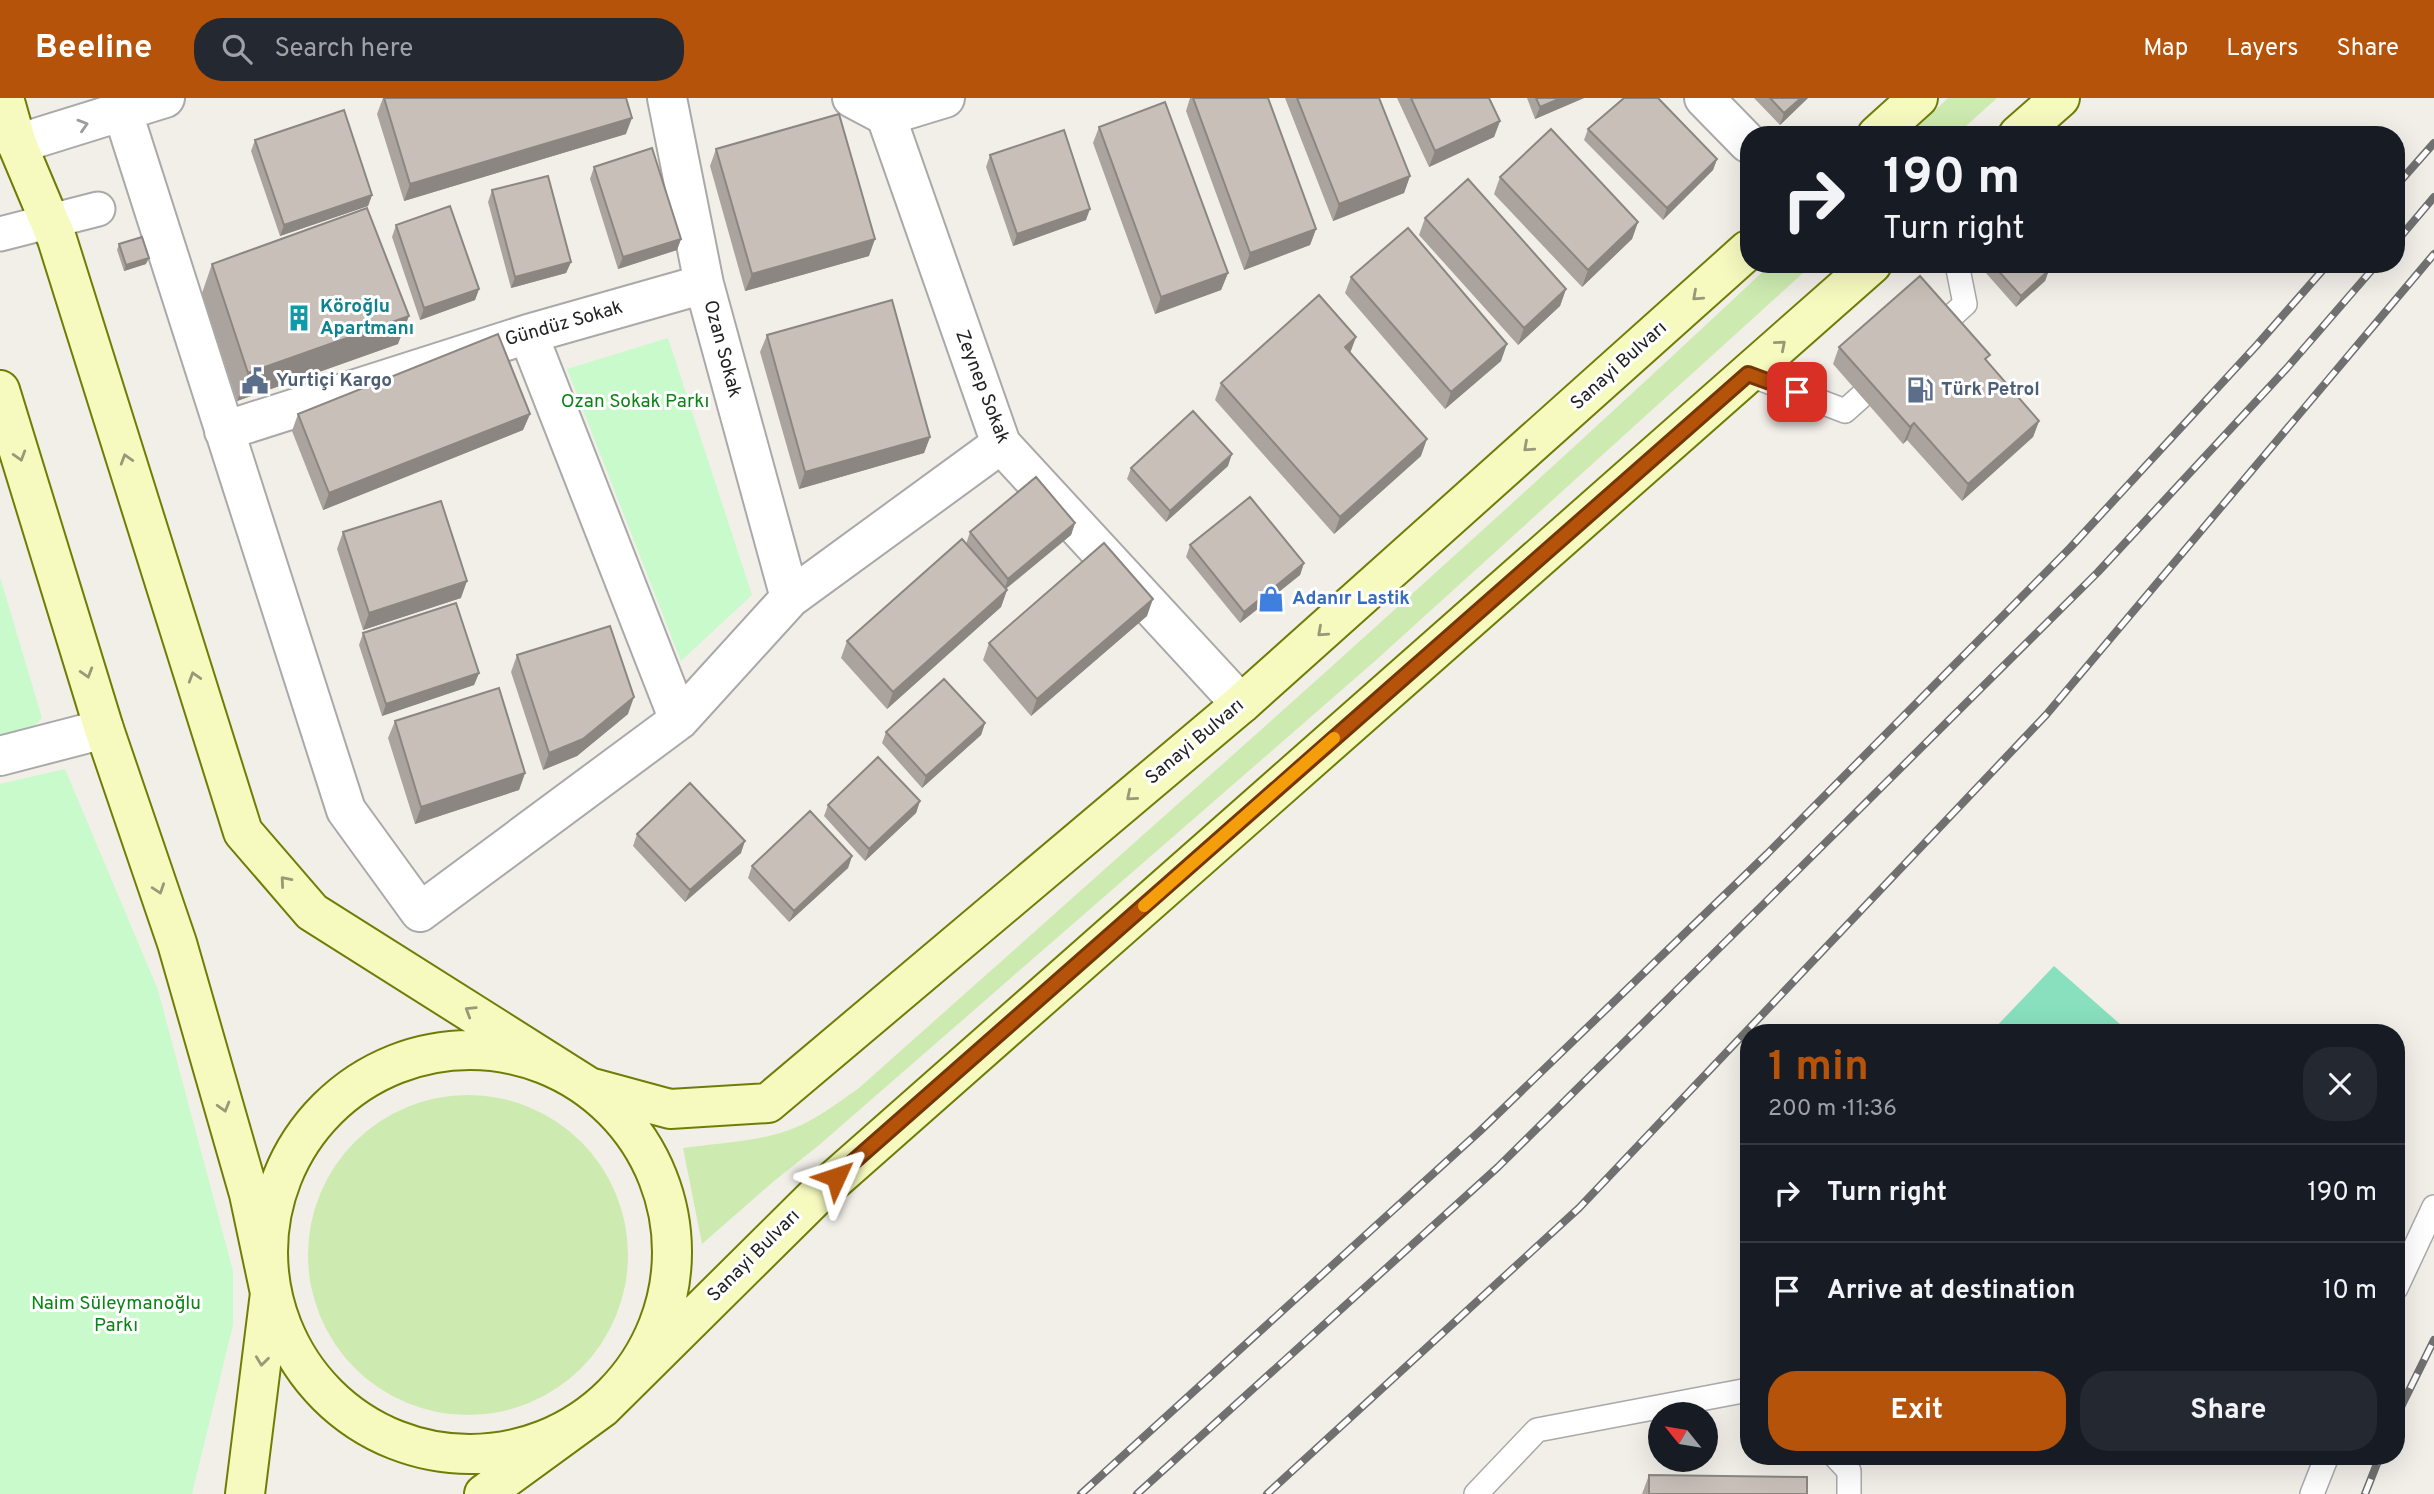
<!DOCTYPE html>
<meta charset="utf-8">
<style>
body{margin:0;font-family:Overpass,sans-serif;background:#242831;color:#f1f3f6;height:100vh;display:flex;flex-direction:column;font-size:26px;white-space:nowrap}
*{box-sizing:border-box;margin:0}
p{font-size:23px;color:#9ea1a6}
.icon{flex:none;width:38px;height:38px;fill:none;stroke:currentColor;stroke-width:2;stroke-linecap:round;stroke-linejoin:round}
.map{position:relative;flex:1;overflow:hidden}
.sheet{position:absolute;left:1740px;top:926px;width:665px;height:441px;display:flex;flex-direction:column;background:#171b24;border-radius:28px;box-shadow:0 7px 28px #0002}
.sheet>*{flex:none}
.banner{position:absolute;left:1740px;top:28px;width:665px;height:147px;border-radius:28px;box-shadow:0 7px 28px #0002;background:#171b24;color:#f1f3f6;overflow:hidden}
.needle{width:46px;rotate:300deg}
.buttons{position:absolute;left:1648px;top:1304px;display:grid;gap:14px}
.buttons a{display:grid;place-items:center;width:70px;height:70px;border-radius:50%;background:#171b24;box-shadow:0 7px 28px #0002;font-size:35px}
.pin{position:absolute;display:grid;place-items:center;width:60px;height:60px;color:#fff;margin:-30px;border-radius:14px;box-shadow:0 4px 10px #0006}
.me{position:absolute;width:77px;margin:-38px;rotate:48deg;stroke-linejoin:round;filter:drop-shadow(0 0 5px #0008)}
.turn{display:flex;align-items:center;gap:24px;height:147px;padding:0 28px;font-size:32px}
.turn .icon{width:91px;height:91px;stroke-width:2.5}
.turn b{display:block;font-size:49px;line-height:60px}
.round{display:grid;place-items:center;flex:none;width:74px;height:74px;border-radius:28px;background:#242831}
.headline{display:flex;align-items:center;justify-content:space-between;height:119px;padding:0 28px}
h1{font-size:42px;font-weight:700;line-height:52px;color:#b45309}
.button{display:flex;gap:14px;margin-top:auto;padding:14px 28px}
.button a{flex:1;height:80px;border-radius:28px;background:#b45309;color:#fff;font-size:28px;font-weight:700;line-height:80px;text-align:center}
.button a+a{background:#242831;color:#f1f3f6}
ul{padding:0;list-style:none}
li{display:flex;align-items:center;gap:21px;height:98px;padding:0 28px;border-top:2px solid #363941}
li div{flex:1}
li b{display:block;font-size:26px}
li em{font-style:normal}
header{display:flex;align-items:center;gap:42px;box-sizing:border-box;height:98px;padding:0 35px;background:#b45309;color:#fff}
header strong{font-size:33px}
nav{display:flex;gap:38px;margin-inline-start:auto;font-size:24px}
.search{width:490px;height:63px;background:#242831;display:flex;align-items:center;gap:18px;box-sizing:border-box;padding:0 24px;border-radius:28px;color:#9ea1a6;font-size:26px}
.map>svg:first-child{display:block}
</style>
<header>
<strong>Beeline</strong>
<div class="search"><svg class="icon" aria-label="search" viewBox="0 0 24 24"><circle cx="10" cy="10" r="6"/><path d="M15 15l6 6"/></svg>Search here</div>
<nav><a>Map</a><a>Layers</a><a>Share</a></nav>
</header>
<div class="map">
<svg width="2434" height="1396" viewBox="0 0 2434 1396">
<rect width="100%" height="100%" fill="#f2efe9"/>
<path fill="#cdebb0" d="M1948 0H1997L1956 37H1909Z
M1771 166H1813L1375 563 818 1048 774 1083 702 1146 683 1050C718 1045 756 1044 789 1032 815 1023 837 1005 859 990 1165 717 1472 447 1771 166Z
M308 1157a160 160 0 1 1 320 0a160 160 0 1 1-320 0Z"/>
<path fill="#c8facc" d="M668 240 752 497 681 563 567 271Z
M0 479 42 620 27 636 0 644Z
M65 671 158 892 233 1173V1227L192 1396H0V686Z"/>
<path fill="#88e0be" d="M2054 868 2129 934H1991Z"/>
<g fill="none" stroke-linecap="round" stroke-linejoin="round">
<g stroke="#a9a9a9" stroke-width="26">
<path id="service" d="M1932 236 1965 206 1957 166
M1748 276 1845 313 1883 279
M2396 1190 2434 1109
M1835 1358 1849 1373V1396
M1476 1396 1537 1332 1748 1292
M2312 1396 2327 1358"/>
</g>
<g stroke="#a9a9a9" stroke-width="37">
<path id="pedestrian" d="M0 136 98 111"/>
</g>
<g stroke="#a9a9a9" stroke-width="42">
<path id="minor" d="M667 0 704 186 790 500
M852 0 886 18 945 0
M1704 0 1748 45
M123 15 346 712 420 814 679 622 790 500 1001 346
M886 18 1001 346 1241 606
M17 46 165 0
M528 236 679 622
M224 333 528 236 704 186
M0 658 104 631"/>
</g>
<g stroke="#707d05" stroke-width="42">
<path id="secondary" d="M4 0 17 46 57 141 243 734 312 814 589 989 670 1011 768 1005 1241 606 1748 152
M1877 37 1918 0
M2018 37 2060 0
M0 292 104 631 177 845 249 1096 270 1195 245 1396
M268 1154a202 202 0 1 1 404 0a202 202 0 1 1-404 0Z
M484 1396 602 1310 816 1098 1872 166"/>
</g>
<use href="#service" stroke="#fff" stroke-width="23"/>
<use href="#pedestrian" stroke="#fff" stroke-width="33"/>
<use href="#minor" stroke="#fff" stroke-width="38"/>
<use href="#secondary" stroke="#f7fabf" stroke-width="38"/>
<g stroke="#707070" stroke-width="8">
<path id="rail" d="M2396 88 2434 45
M2396 144 2434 99
M2396 1319 2434 1242
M1081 1396 1480 1033 1767 756 2070 450 2257 247 2328 166
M1137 1396 1498 1069 1790 780 2098 474 2287 270 2377 166
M1267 1396 1579 1110 2046 617 2434 156
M2365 1396 2380 1358"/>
</g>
<use href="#rail" stroke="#fff" stroke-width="5" stroke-dasharray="16" stroke-linecap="butt"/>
</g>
<path fill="#aba49e" d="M383 0H626V36L404 103 377 16Z
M1190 0H1268L1316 131 1310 147 1244 172 1186 13Z
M1285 0H1379L1410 78 1404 95 1333 123Z
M1397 0H1489L1500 23 1494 39 1429 69Z
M1527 0H1584L1535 21Z
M1754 0H1808L1780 27Z
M1099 29 1228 175 1221 192 1155 216 1093 45Z
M1588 31 1717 61 1713 72 1663 122 1584 42Z
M255 42 372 97 368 108 280 138 251 53Z
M716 51 869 158 745 193 710 68Z
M990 57 1086 122 1013 148 986 69Z
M594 69 681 141 677 152 618 171 590 81Z
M1500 79 1638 124 1632 141 1582 189 1494 96Z
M492 92 571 164 566 175 511 190 488 104Z
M1425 120 1566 191 1560 208 1518 247 1419 137Z
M396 127 479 191 475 202 420 222 392 139Z
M119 146 146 166 124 173 117 152Z
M212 166 398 246 237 303 202 195Z
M1978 166H2044L2049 172 2045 183 2016 209Z
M1351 179 1501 263 1445 311 1345 195Z
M767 237 930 339 924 355 799 391 760 254Z
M1356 239 1350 255 1421 358 1334 436 1215 302 1221 285Z
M1839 249 1988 264 2039 323 2033 339 1962 403 1907 342 1903 346 1833 266Z
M298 316H530L523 332 323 412 292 333Z
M1228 368 1166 424 1127 381 1131 370Z
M1075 425 1071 437 1006 491 1007 492 1001 509 887 611 841 560 847 543 966 446 970 434Z
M343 434 461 500 363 532 337 451Z
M1190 447 1304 465 1300 477 1240 525 1186 459Z
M1147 518 1031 618 983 562 989 545Z
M363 535 479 575 474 587 382 618 359 547Z
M517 557 628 616 577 658 543 672 511 574Z
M395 623 525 675 519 692 415 726 388 640Z
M985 625 981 637 922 690 882 645 886 634Z
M920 703 916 715 865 763 824 718 828 707Z
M637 736 741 755 685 804 633 748Z
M852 758 848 770 789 824 748 780 752 768Z
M1649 1377 1807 1396H1642Z"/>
<path fill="#8b8681" d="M1561 0H1584L1535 21 1540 9Z
M1801 0H1808L1780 27 1784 15Z
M632 20 626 36 404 103 410 86Z
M1500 23 1494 39 1429 69 1435 53Z
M1717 61 1713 72 1663 122 1667 110Z
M1410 78 1404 95 1333 123 1339 106Z
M372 97 368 108 280 138 284 127Z
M1090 111 1086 122 1013 148 1017 136Z
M1638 124 1632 141 1582 189 1588 172Z
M1316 131 1310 147 1244 172 1250 155Z
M681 141 677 152 618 171 623 159Z
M875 141 869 158 745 193 752 176Z
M149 160 146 166 124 173 126 167Z
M571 164 566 175 511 190 515 179Z
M2049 172 2045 183 2016 209 2021 198Z
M1228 175 1221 192 1155 216 1161 199Z
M479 191 475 202 420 222 424 210Z
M1566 191 1560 208 1518 247 1524 230Z
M409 218 398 246 237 303 248 275Z
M1356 239 1350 255 1345 249Z
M1507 246 1501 263 1445 311 1451 294Z
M530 316 523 332 323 412 329 395Z
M2039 323 2033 339 1962 403 1968 386Z
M1914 325 1907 342 1903 346 1910 329Z
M930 339 924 355 799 391 805 374Z
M1427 341 1421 358 1334 436 1340 419Z
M1232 356 1228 368 1166 424 1170 413Z
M1075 425 1071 437 1004 492 1008 481Z
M1304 465 1300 477 1240 525 1244 514Z
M467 483 461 500 363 532 369 515Z
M1007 492 1001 509 887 611 893 594Z
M1153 501 1147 518 1031 618 1037 601Z
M479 575 474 587 382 618 386 606Z
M634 599 628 616 577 658 543 672 549 655Z
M985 625 981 637 922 690 926 678Z
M525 675 519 692 415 726 421 709Z
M920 703 916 715 865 763 869 751Z
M745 743 741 755 685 804 690 792Z
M852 758 848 770 789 824 794 813Z"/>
<path fill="#c7bfb8" stroke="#8b8681" stroke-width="2" d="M384 0H626L632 20 410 86Z
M1193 0H1268L1316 131 1250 155Z
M1297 0H1379L1410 78 1339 106Z
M1411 0H1489L1500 23 1435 53Z
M1536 0H1561L1540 9Z
M1624 0H1658L1717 61 1667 110 1588 31Z
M1770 0H1801L1784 15Z
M1165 4 1228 175 1161 199 1099 29Z
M344 12 372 97 284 127 255 42Z
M839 16 875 141 752 176 716 51Z
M1551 31 1638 124 1588 172 1500 79Z
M1064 32 1090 111 1017 136 990 57Z
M652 50 681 141 623 159 594 69Z
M548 78 571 164 515 179 492 92Z
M1468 81 1566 191 1524 230 1425 120Z
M450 108 479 191 424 210 396 127Z
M367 110 409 218 248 275 212 166Z
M1408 130 1507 246 1451 294 1351 179Z
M142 139 149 160 126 167 119 146Z
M1992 166H2044L2049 172 2021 198Z
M1920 178 1990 257 1985 261 2039 323 1968 386 1914 325 1910 329 1839 249Z
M1319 197 1356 239 1345 249 1427 341 1340 419 1221 285Z
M892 202 930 339 805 374 767 237Z
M498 236 530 316 329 395 298 316Z
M1193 313 1232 356 1170 413 1131 370Z
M1036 379 1075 425 1008 481 970 434Z
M1250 399 1304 465 1244 514 1190 447Z
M441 403 467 483 369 515 343 434Z
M962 441 1007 492 893 594 847 543Z
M1104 445 1153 501 1037 601 989 545Z
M456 505 479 575 386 606 363 535Z
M610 528 634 599 583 641 549 655 517 557Z
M944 581 985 625 926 678 886 634Z
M499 590 525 675 421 709 395 623Z
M878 659 920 703 869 751 828 707Z
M690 685 745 743 690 792 637 736Z
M810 713 852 758 794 813 752 768Z
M1649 1377 1807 1379V1396H1649Z"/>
<defs><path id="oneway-chevron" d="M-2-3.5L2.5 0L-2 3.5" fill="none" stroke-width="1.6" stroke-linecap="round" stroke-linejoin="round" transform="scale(1.75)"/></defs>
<use stroke="#9c9c9c" href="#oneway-chevron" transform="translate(83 27) rotate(-17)"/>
<g stroke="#979978">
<use href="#oneway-chevron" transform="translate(1697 198) rotate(138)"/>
<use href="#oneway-chevron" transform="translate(1781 247) rotate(-41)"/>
<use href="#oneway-chevron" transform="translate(1528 349) rotate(138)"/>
<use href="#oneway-chevron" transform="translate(20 358) rotate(73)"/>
<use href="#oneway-chevron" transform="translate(126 361) rotate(-107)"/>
<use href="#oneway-chevron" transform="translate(1322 534) rotate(138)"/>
<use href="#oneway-chevron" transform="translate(87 575) rotate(73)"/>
<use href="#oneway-chevron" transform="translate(194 579) rotate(-107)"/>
<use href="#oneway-chevron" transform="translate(1131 698) rotate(140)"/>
<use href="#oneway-chevron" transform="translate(285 783) rotate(-131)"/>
<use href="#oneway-chevron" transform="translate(159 791) rotate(71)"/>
<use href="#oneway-chevron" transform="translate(470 913) rotate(-148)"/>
<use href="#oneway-chevron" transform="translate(224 1009) rotate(74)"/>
<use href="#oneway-chevron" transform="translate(262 1263) rotate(97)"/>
</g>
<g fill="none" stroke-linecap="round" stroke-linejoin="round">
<g stroke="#753606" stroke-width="18">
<path id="route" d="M836 1079 1748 276 1797 294"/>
</g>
<use href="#route" stroke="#b45309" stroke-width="12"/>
<path stroke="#f59e0b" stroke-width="12" d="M1144 808 1334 640"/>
</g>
<defs>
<g id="building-bare" transform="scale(2.1)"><path d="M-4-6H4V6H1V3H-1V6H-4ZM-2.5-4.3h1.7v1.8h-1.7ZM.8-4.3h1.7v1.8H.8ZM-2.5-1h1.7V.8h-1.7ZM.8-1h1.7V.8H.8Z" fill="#0f9aa8" stroke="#fff" stroke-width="2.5" paint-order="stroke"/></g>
<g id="civic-bare" transform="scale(2.1)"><path d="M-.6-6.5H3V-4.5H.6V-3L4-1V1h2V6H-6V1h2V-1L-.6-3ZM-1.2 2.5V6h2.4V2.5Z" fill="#5c6f8a" stroke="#fff" stroke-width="2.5" paint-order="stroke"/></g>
<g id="fuel-bare" transform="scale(2.1)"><path d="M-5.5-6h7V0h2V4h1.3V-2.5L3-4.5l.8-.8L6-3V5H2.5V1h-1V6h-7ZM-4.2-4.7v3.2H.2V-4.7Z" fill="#5c6f8a" stroke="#fff" stroke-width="2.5" paint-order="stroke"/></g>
<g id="shop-bare" transform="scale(2.1)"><path d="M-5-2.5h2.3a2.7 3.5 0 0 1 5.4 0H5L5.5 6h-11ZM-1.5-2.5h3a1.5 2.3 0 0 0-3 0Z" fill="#3f7fe0" stroke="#fff" stroke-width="2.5" paint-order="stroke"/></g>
</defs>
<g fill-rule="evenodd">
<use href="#building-bare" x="299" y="220"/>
<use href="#civic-bare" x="255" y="283"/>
<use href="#fuel-bare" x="1920" y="292"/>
<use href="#shop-bare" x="1271" y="501"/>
</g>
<g text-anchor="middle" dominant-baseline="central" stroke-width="6" stroke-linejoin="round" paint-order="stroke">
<g font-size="19" font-weight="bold" fill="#0d838f" stroke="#fff" text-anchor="start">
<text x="320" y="209">Köroğlu<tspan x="320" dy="22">Apartmanı</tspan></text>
</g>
<g font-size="19" fill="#222" stroke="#fff">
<text transform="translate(564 226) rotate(-16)">Gündüz Sokak</text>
<text transform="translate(722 251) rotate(75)">Ozan Sokak</text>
<text transform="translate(1619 268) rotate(-42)">Sanayi Bulvarı</text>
<text transform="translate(982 289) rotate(69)">Zeynep Sokak</text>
<text transform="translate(1195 644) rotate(-40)">Sanayi Bulvarı</text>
<text transform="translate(754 1158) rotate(-45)">Sanayi Bulvarı</text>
</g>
<g font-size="19" font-weight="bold" fill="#4e5e75" stroke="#fff" text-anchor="start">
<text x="276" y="283">Yurtiçi Kargo</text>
<text x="1941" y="292">Türk Petrol</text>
</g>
<g font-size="19" fill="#0c8416" stroke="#fff">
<text x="635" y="304">Ozan Sokak Parkı</text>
<text x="116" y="1206">Naim Süleymanoğlu<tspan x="116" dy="22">Parkı</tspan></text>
</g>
<g font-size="19" font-weight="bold" fill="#366cbe" stroke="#fff" text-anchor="start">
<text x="1292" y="501">Adanır Lastik</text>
</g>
</g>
</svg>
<div class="buttons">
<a><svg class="needle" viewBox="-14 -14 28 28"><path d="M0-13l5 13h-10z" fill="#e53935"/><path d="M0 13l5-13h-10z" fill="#9ea1a6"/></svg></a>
</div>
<div class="pin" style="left:1797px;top:294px;background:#d93025"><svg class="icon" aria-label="arrive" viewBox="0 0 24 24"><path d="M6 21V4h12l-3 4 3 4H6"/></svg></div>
<svg class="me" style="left:836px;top:1079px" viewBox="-20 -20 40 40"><path d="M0-17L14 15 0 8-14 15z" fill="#b45309" stroke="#fff" stroke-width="4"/></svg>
<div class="banner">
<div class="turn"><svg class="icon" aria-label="right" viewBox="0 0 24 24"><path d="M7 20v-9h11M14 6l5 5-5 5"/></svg><div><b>190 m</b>Turn right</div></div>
</div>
<section class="sheet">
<div class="headline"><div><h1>1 min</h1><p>200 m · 11:36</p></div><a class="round"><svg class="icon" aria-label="close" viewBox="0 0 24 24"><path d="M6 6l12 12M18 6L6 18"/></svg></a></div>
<ul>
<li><svg class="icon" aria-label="right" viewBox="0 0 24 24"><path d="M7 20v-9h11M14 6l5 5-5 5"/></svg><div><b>Turn right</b></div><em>190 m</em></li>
<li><svg class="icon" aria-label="arrive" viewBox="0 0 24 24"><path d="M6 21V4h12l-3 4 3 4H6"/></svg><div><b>Arrive at destination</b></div><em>10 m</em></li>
</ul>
<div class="button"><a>Exit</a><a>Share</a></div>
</section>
</div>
